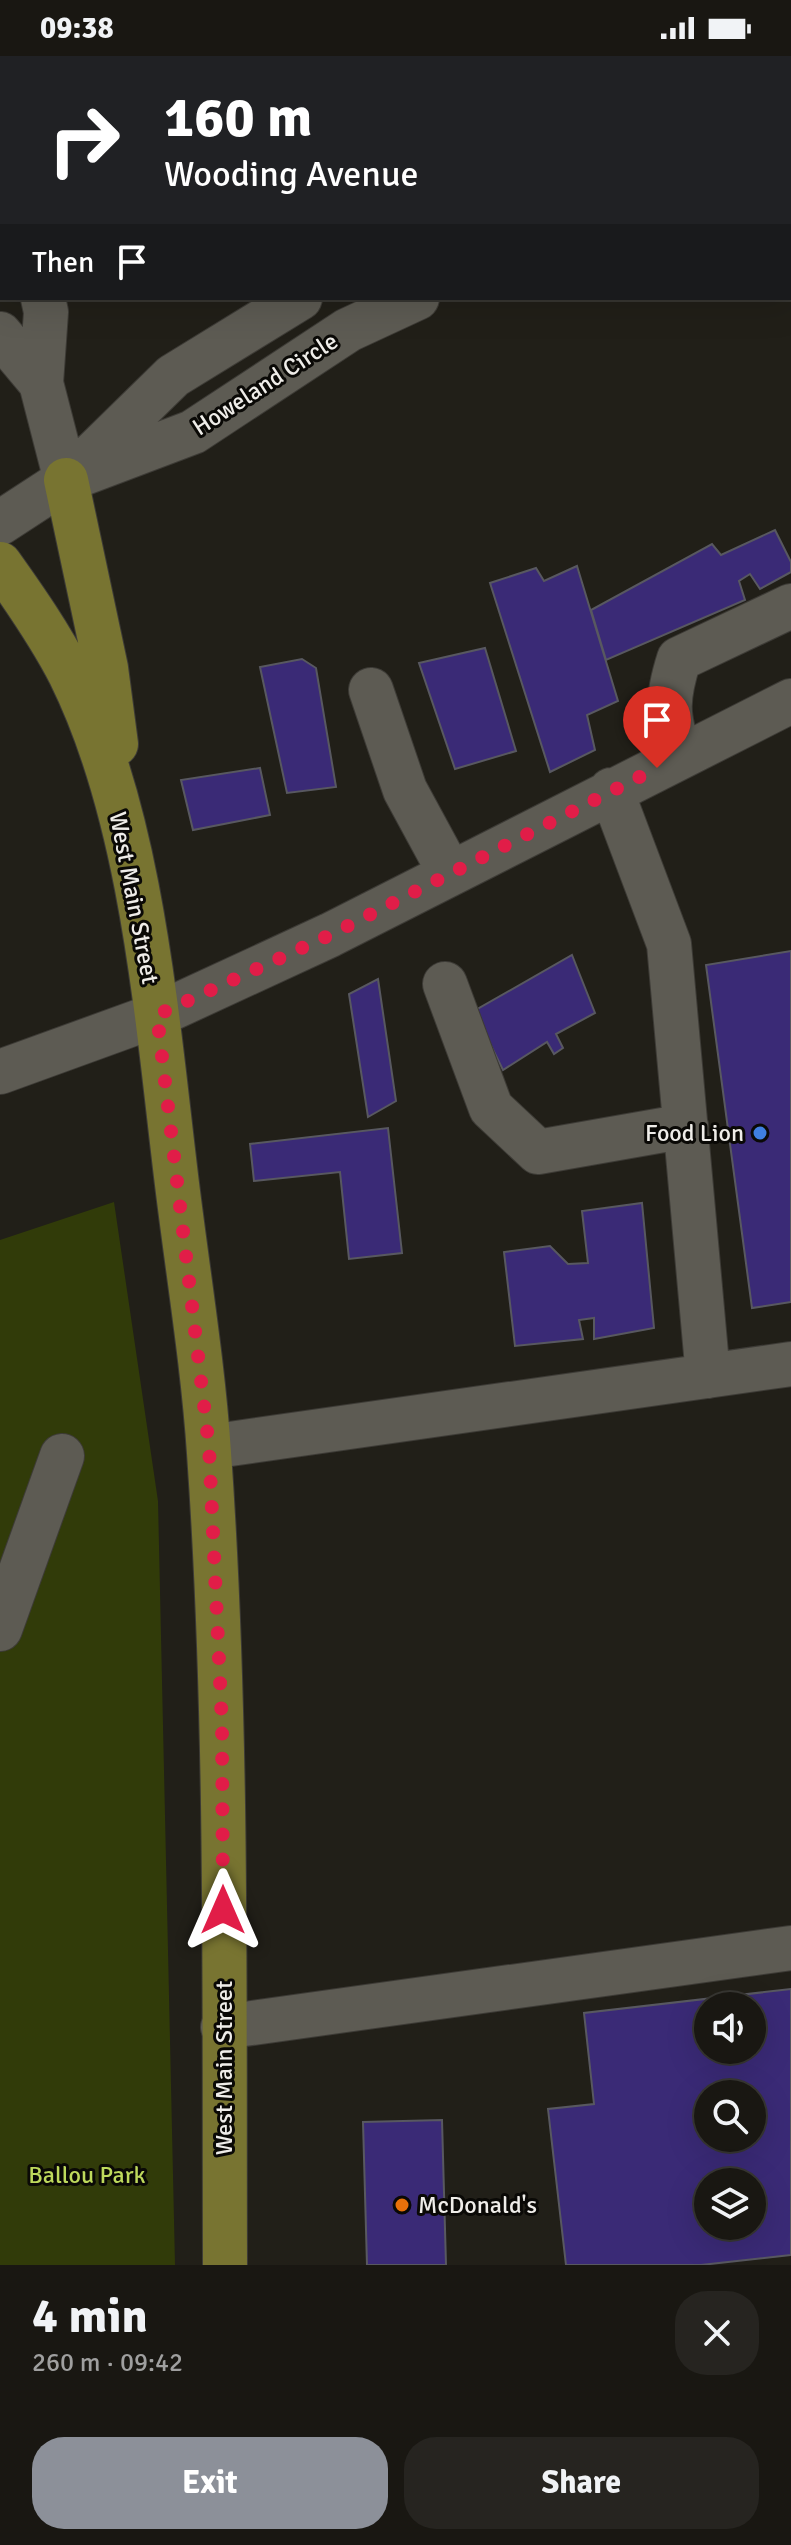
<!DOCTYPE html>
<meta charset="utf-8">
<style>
body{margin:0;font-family:Signika,sans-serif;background:#262420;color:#f1f3f6;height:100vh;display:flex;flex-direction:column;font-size:30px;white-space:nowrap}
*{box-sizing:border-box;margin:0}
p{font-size:26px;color:#9f9f9f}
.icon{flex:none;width:44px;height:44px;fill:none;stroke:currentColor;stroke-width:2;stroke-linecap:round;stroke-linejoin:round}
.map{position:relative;height:2209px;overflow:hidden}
.details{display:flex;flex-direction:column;background:#191712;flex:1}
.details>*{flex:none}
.guide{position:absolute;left:0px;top:0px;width:792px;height:244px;box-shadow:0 8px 32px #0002,0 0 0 2px #373632;background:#202124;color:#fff;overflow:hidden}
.buttons{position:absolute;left:694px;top:1936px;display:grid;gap:16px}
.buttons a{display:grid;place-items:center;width:72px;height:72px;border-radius:50%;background:#191712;box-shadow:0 8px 32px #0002,0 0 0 2px #373632;font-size:40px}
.pin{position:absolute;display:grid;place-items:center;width:68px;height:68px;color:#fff;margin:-82px -34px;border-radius:50% 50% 50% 0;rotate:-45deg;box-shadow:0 0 8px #0007}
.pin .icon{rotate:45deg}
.me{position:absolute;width:88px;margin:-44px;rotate:0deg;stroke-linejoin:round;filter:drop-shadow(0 0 6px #0008)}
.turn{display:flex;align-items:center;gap:28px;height:168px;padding:0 32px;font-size:36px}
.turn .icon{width:104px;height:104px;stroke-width:2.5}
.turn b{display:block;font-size:56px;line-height:68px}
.then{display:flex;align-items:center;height:76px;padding:0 32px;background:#0003;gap:16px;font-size:30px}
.round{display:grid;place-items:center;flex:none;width:84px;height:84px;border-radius:32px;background:#262420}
.headline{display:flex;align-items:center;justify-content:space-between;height:136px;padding:0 32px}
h1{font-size:48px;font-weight:700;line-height:60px}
.action{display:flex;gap:16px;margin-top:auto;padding:16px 32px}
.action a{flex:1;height:92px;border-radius:32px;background:#8c9099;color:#fff;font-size:32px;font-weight:700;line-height:92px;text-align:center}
.action a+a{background:#262420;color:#f1f3f6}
.status{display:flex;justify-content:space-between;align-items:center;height:56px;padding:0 40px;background:#191712;direction:ltr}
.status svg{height:22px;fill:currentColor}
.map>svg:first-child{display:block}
</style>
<div class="status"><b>09:38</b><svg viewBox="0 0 49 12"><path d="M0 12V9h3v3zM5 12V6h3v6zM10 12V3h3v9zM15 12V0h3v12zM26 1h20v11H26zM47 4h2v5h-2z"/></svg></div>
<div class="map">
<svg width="791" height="2209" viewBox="0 0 791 2209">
<rect width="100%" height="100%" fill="#211f18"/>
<path fill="#313b09" d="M114 1146 158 1445 175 2209H0V1184Z"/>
<path fill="#3a2a76" stroke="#585860" stroke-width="2" fill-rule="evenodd" d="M775 474 791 506V516L760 533 750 518 739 525 745 544 606 604 591 554 712 488 721 499Z
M577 510 618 645 587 659 595 694 550 716 490 527 536 512 544 525Z
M485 592 516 695 455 713 419 607Z
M302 603 316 612 336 731 287 737 260 611Z
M260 712 270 759 193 774 181 724Z
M791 895V1246L752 1252 706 909Z
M572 899 595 957 556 978 563 992 554 998 547 986 503 1014 474 955Z
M378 923 396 1045 368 1061 349 938Z
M388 1072 402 1197 349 1203 340 1116 254 1125 250 1088Z
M642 1147 654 1272 594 1283V1262L579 1264 583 1283 515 1290 504 1196 550 1190 568 1208 588 1207 582 1155Z
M791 1933V2199L701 2209H566L548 2053 594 2048 584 1957ZM708 1950H752V1994H708ZM708 2038H752V2082H708ZM708 2126H752V2170H708Z
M442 2064 446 2209H367L363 2066Z"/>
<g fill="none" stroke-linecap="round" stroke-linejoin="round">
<g stroke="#3d3b36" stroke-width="46">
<path id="minor" d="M0 32 2 42
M790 100H791
M790 152H791
M0 278 41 327
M80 411 173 320 300 242
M66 424 193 376 348 274 417 242
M0 467 66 424 41 327 46 256 43 242
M371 634 405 734 450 817
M680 700C667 659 666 644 679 603L791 550
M611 734 669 888 708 1320
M445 928 491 1052 538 1096 686 1070
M0 1016 157 959 330 879 791 645
M209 1391 791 1308
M0 1573 62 1400
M223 1971 791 1892"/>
</g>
<g stroke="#3d3b36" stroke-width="46">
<path id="major" d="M66 424 106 612 116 688
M0 508C25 543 50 579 70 618 143 765 157 966 177 1128 188 1218 203 1308 209 1397 228 1667 224 1939 225 2209"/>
</g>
<use href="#minor" stroke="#5d5b53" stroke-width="44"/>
<use href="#major" stroke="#787431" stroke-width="44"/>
</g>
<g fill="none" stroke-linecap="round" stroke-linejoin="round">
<path stroke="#e11d48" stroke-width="14" stroke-dasharray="0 25.2" d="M223 1854 222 1668 209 1391 157 959 330 879 657 712"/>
</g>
<circle fill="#3f7fe0" stroke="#0a0906" stroke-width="3" cx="760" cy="1077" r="8"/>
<circle fill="#e8710a" stroke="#0a0906" stroke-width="3" cx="402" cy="2149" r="8"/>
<g text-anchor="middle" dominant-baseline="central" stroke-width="6" stroke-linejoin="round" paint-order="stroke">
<g font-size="24" fill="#efede9" stroke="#0a0906">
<text transform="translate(265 328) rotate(-33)">Howeland Circle</text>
<text transform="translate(134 842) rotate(79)">West Main Street</text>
<text transform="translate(224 2012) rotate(-90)">West Main Street</text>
</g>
<g font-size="24" fill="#efede9" stroke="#0a0906" text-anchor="end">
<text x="744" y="1077">Food Lion</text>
<text x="418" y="2149" text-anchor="start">McDonald's</text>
</g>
<g font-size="24" fill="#bed95c" stroke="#0a0906">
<text x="87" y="2119">Ballou Park</text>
</g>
</g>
</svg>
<div class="buttons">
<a><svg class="icon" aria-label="sound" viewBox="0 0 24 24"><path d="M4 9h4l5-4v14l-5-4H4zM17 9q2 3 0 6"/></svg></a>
<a><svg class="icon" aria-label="search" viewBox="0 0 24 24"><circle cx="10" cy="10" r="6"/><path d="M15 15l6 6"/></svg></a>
<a><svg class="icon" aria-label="layers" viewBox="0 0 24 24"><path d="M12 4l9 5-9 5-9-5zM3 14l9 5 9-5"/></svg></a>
</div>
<div class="pin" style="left:657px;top:712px;background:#d93025"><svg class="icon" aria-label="arrive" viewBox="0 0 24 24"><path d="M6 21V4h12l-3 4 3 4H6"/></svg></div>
<svg class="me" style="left:223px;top:1854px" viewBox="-20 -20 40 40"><path d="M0-17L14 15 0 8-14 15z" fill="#e11d48" stroke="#fff" stroke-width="4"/></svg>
<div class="guide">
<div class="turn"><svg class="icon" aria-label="right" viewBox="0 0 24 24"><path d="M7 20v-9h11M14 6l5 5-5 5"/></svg><div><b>160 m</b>Wooding Avenue</div></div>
<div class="then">Then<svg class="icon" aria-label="arrive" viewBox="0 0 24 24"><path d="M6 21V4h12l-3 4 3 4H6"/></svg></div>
</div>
</div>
<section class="details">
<div class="headline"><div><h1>4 min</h1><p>260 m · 09:42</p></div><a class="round"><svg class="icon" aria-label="close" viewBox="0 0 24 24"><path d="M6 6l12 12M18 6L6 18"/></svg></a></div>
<div class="action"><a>Exit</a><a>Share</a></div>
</section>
